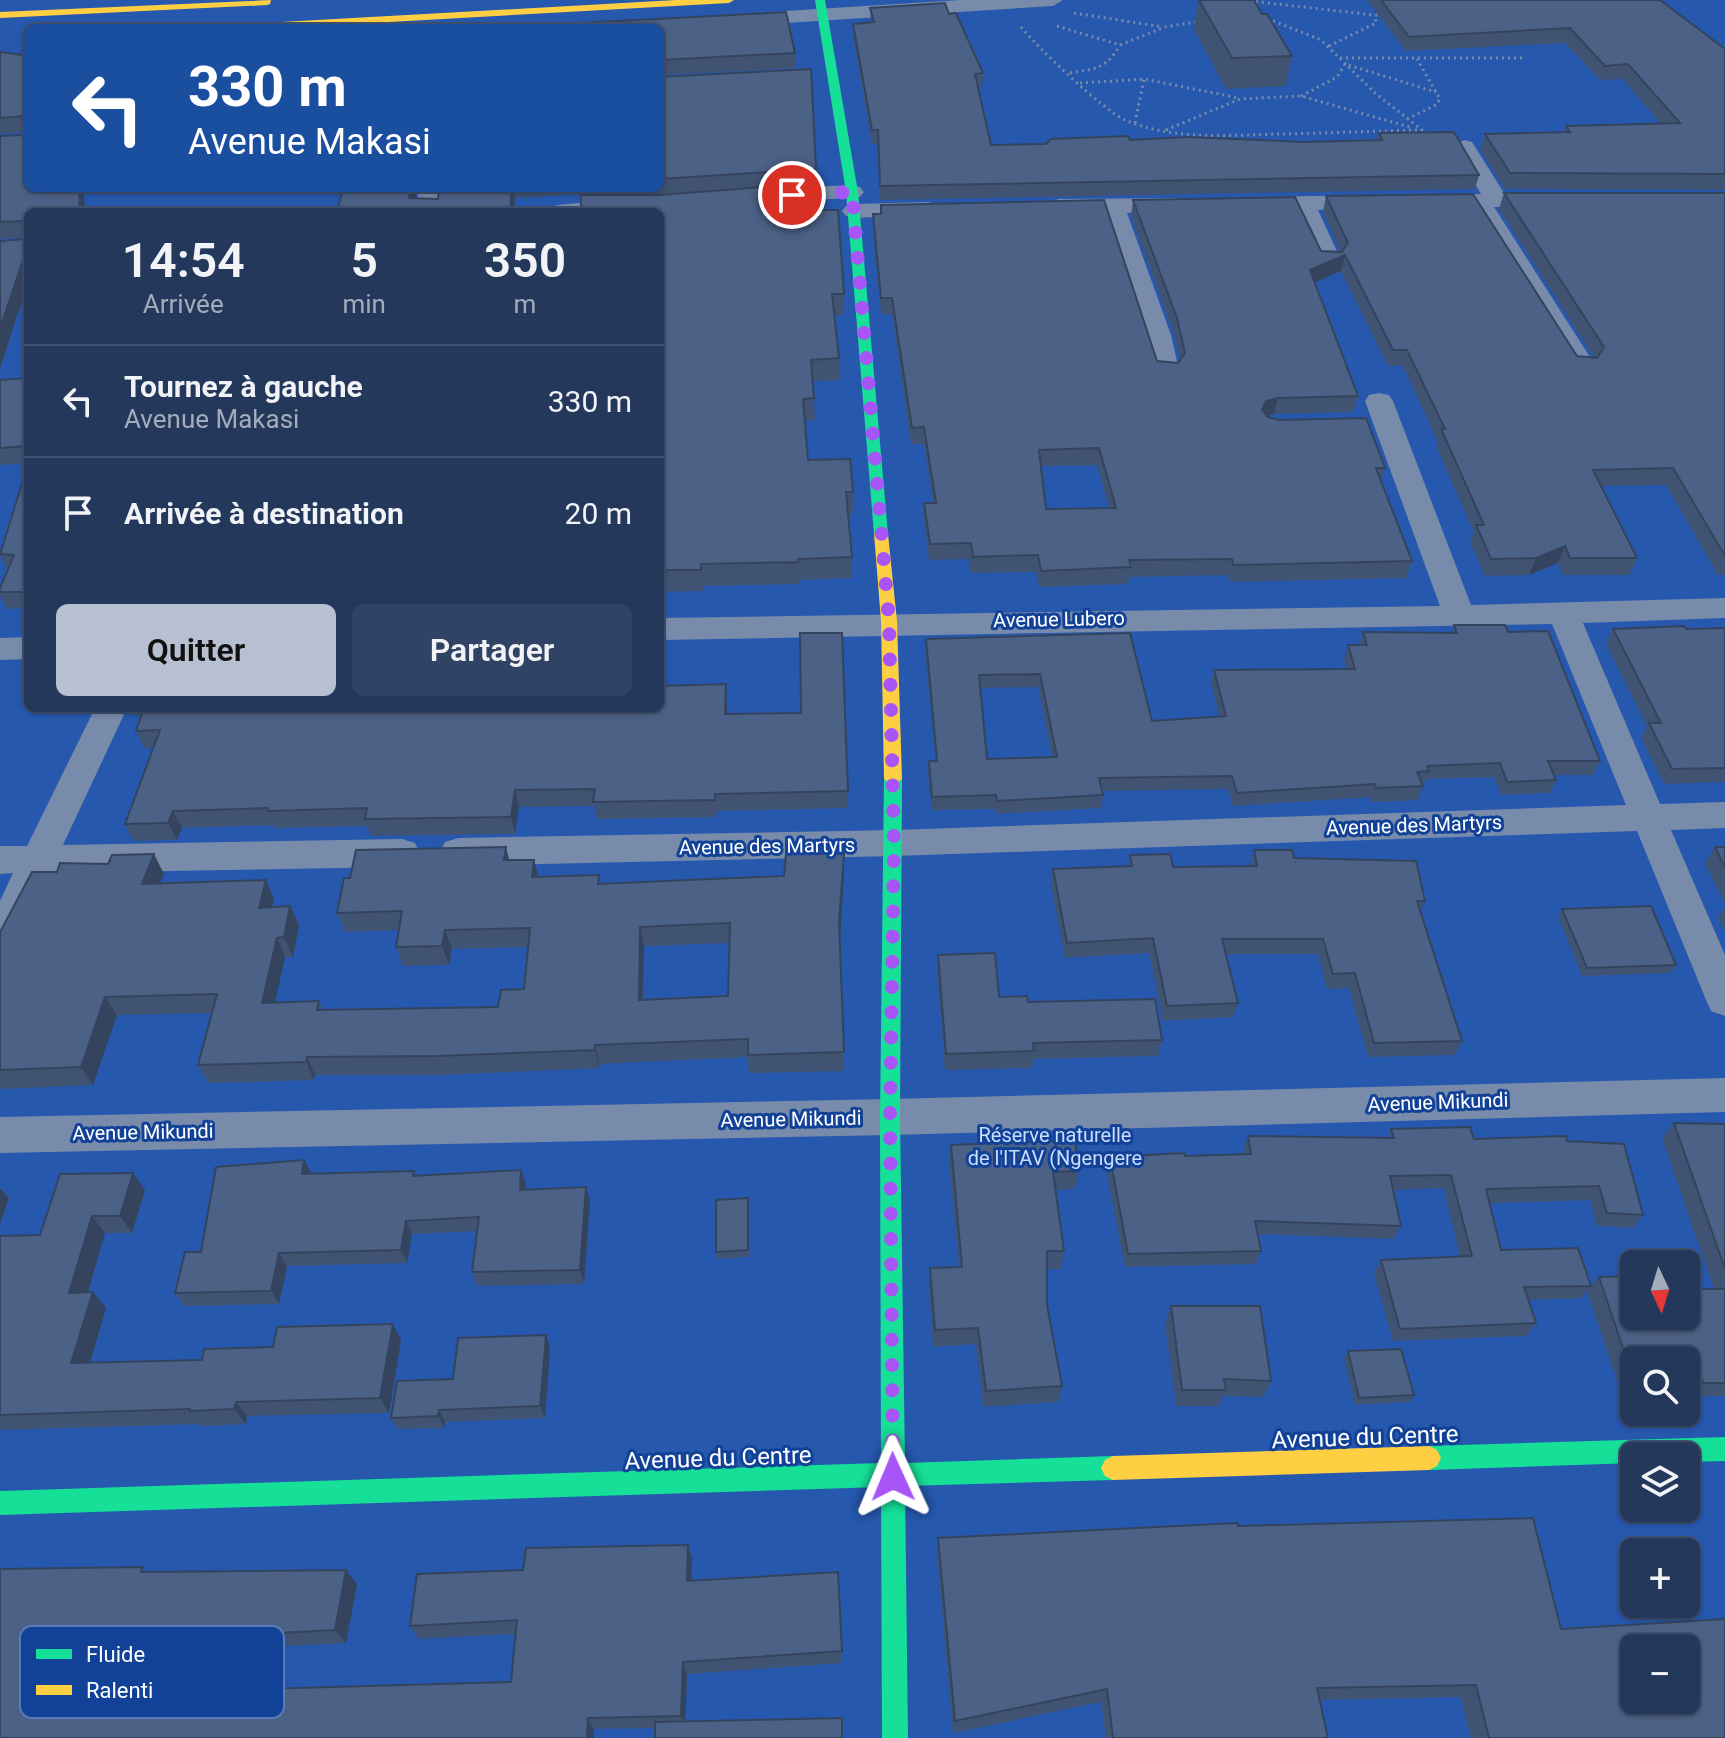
<!DOCTYPE html>
<html lang="fr">
<meta charset="utf-8">
<style>
body{margin:0;font-family:Roboto,sans-serif;background:#304364;color:#f1f3f6;height:100vh;display:flex;flex-direction:column;font-size:30px;white-space:nowrap}
*{box-sizing:border-box;margin:0}
p{font-size:26px;color:#a3acbb}
.icon{flex:none;width:44px;height:44px;fill:none;stroke:currentColor;stroke-width:2;stroke-linecap:round;stroke-linejoin:round}
.map{position:relative;flex:1;overflow:hidden}
.sheet{position:absolute;left:24px;top:208px;width:640px;height:504px;display:flex;flex-direction:column;background:#24385b;border-radius:12px;box-shadow:0 2px 6px #0004,0 0 0 2px #415271}
.sheet>*{flex:none}
.guide{position:absolute;left:24px;top:24px;width:640px;height:168px;border-radius:12px;box-shadow:0 2px 6px #0004,0 0 0 2px #415271;background:#1a4fa0;color:#fff;overflow:hidden}
.needle{width:52px;rotate:176deg}
.controls{position:absolute;left:1620px;top:1250px;display:grid;gap:16px}
.controls a{display:grid;place-items:center;width:80px;height:80px;border-radius:12px;background:#24385b;box-shadow:0 2px 6px #0004,0 0 0 2px #415271;font-size:40px}
.pin{position:absolute;display:grid;place-items:center;width:68px;height:68px;color:#fff;margin:-34px;border:4px solid #fff;border-radius:50%;box-shadow:0 2px 8px #0007}
.me{position:absolute;width:88px;margin:-44px;rotate:359deg;stroke-linejoin:round;filter:drop-shadow(0 0 6px #0008)}
.turn{display:flex;align-items:center;gap:28px;height:168px;padding:0 32px;font-size:36px}
.turn .icon{width:104px;height:104px;stroke-width:2.5}
.turn b{display:block;font-size:56px;line-height:68px}
.eta{display:flex;justify-content:space-evenly;align-items:center;height:136px;text-align:center}
.eta b{font-size:48px;font-weight:600;line-height:56px}
.button{display:flex;gap:16px;margin-top:auto;padding:16px 32px}
.button a{flex:1;height:92px;border-radius:12px;background:#b7c0d0;color:#111;font-size:32px;font-weight:600;line-height:92px;text-align:center}
.button a+a{background:#304364;color:#f1f3f6}
ul{padding:0;list-style:none}
li{display:flex;align-items:center;gap:24px;height:112px;padding:0 32px;border-top:2px solid #415271}
li div{flex:1}
li b{display:block;font-size:30px}
li em{font-style:normal}
.map>svg:first-child{display:block}
</style>
<div class="map">
<svg width="1725" height="1738" viewBox="0 0 1725 1738">
<rect width="100%" height="100%" fill="#304a79"/>
<path fill="#2658ae" fill-rule="evenodd" d="M0 0H1725V1738H0ZM28 28H660V188H28ZM28 212H660V708H28ZM1634 1264H1686V1316H1634ZM1634 1360H1686V1412H1634ZM1634 1456H1686V1508H1634ZM1634 1552H1686V1604H1634ZM1634 1648H1686V1700H1634Z"/>
<g fill="none" stroke-linecap="round" stroke-linejoin="round">
<path stroke="#798bab" stroke-width="3" stroke-dasharray="2 4" stroke-linecap="butt" d="M1250 1 1383 16
M1074 13 1163 27
M1057 26 1120 45 1165 27 1201 21
M1021 27C1038 48 1103 110 1125 120 1174 141 1230 135 1282 134 1329 133 1375 131 1422 130L1375 93 1321 40 1266 18
M1329 46 1376 23 1375 17
M1340 58H1523
M1070 73C1097 68 1105 70 1120 45
M1080 83 1144 79 1239 98
M1301 96 1337 77 1345 64 1436 92
M1407 119 1436 105 1440 99 1417 59
M1135 123 1144 79
M1166 130 1240 99 1301 96 1413 128"/>
<path fill="#798bab" fill-rule="evenodd" d="M960 0H1063L1053 6 739 26 729 20 739 14Z
M1464 140 1472 142 1504 193 1560 194 1564 199 1560 204 1552 206 1494 207 1595 365 1591 371H1573L1471 208 1419 207 1415 202 1419 197 1427 195 1481 194 1453 147Z
M852 185 860 187 864 192 860 197 771 203 763 201 759 196 763 191 771 189Z
M419 188H443L439 212H415Z
M1372 195 1380 197 1384 202 1380 207 1318 210 1341 260 1338 265H1320L1317 260 1295 210 1243 209 1239 204 1243 199 1251 197Z
M628 198 636 200 640 205 636 210 546 212 550 207 558 205Z
M1180 198 1188 200 1192 205 1188 210 1127 213 1171 335 1179 370 1175 376H1157L1103 213 1051 211 1047 206 1051 201 1059 199Z
M928 202 936 204 940 209 936 214 854 218 846 216 842 211 846 206 854 204Z
M1379 393 1389 395 1393 401 1471 605 1725 598V618L1583 623 1660 804 1725 802V828L1671 830 1725 955V1016L1711 1011 1706 1000 1637 831 894 856 458 866 445 862 440 852 445 842 458 838 894 830 1626 805 1552 624 660 640V618L1440 606 1365 401 1369 395Z
M28 637V659L0 660V638Z
M95 708H127L63 845 402 839 415 843 420 853 415 863 402 867 50 873 13 949 0 954V901L13 873 0 874V846H27Z
M1725 1078V1112L890 1135 0 1153V1117L890 1099Z"/>
<path fill="#16e098" fill-rule="evenodd" d="M815 0H825L858 192 888 534 881 539 874 534 846 192Z
M893 773 902 779 900 1117 905 1463 1113 1456 1121 1460 1125 1468 1121 1476 1113 1480 905 1486 908 1738H882L881 1487 0 1515V1491L881 1463 880 1117 884 779Z
M1725 1437V1461L1686 1462V1456H1634V1463L1429 1470 1421 1466 1417 1458 1421 1450 1429 1446Z"/>
<path fill="#ffcf43" fill-rule="evenodd" d="M271 0 270 4 267 5 0 18V12Z
M676 0H734L729 3 282 28H223L228 25Z
M881 529 888 534 897 621 902 779 893 785 884 779 881 621 874 534Z
M1429 1446 1437 1450 1441 1458 1437 1466 1429 1470 1113 1480 1105 1476 1101 1468 1105 1460 1113 1456Z"/>
</g>
<path fill="#415373" fill-rule="evenodd" d="M1198 0 1262 14 1292 56 1286 86 1226 89 1194 29Z
M1367 0H1660L1725 49V190L1505 189 1480 150 1485 134 1564 133 1566 126 1661 124 1623 79 1600 80 1565 43 1406 51Z
M870 8 949 14 983 73 982 87H978L991 145 1130 140 1304 142 1377 140 1379 133 1479 175 1475 189 880 200 878 144H872L853 37V24L871 23Z
M660 28 795 53 796 68 660 75Z
M0 52 22 55 28 188H176L84 192 28 212V282L0 369V241L23 239V237L0 239V136L24 135V132L0 134Z
M811 69 817 183 822 210 844 294V315H834L839 358V380L813 381 815 420H805L808 460 853 492V513H848L852 557V578L799 580V584L703 586V591L660 592V212L583 194 515 198 514 212H337L343 188H417L415 198 438 199 439 188H660V77Z
M1504 193H1725V575H1718L1666 485 1601 486 1637 558 1629 575H1563L1558 563 1529 575 1485 576 1470 542 1474 533 1436 446 1438 442 1403 366H1388L1341 271 1314 283 1358 396 1353 412 1274 414 1267 416 1385 468 1381 481 1412 561 1406 578 1230 582 1228 575 1129 577 1128 584 1039 587 1036 572 971 573 969 559 929 560 924 520V503H933L924 444H911L892 314H881L873 230V214L1157 361 1178 363 1180 360 1174 334 1131 216 1133 200 1321 251 1341 252 1323 212 1326 196 1577 356 1594 357 1499 209ZM1097 465 1109 508 1046 509 1041 466Z
M28 378V463L0 465V380Z
M28 465V608L7 609 0 596V588L8 570 0 556Z
M1454 625 1508 632 1600 761 1593 775H1553L1556 780 1550 793 1501 795 1494 777 1426 779 1424 784H1422L1423 786 1418 800 1371 802 1370 797 1233 806 1228 789 1102 791 1103 795 1101 808 996 814 995 809 932 810 928 774 929 761H936L925 652 926 639 1130 633 1152 721 1219 716 1211 683 1214 670 1347 669 1344 659 1348 645H1359L1363 632 1452 633ZM1038 687 1052 757 987 759 980 688Z
M1725 628V782L1664 784 1641 738 1647 726 1606 644 1613 629Z
M842 633 848 808 717 811 716 817 597 819 594 806 519 807 515 834 371 836 367 826 275 828 273 825 182 828 177 840 134 841 125 824 153 748H144L136 731 142 716H136L132 708H660L727 702V714L801 713Z
M1715 847H1725V905L1705 863Z
M1254 850 1294 858 1425 901 1420 912 1462 1041 1455 1055 1368 1057 1349 988 1327 989 1318 954H1226L1238 1003 1233 1017 1163 1021 1149 953 1065 958 1051 884 1053 869 1128 866 1130 855 1173 867 1250 866Z
M509 860H534L538 877 601 884 844 874 840 938 844 1071 749 1073 748 1057 599 1064V1068L442 1075H315L314 1080 209 1083 198 1065 212 1013 117 1015 93 1085 0 1089V932L164 874 160 883 266 880 274 899 273 907 290 906 299 925 293 957H285L275 1002 319 1001 323 1010 498 1007 524 989 528 947 452 949 449 965 403 966 396 947 399 930 345 932 337 913ZM730 943 728 996 643 1000 644 946Z
M1725 907V932L1718 918Z
M1562 909 1676 965 1670 973 1582 976 1558 917Z
M938 955 999 997 1028 1002 1162 1040 1158 1056 1033 1059 1032 1068 945 1070 937 971Z
M1674 1123 1725 1124V1396H1689L1686 1388V1360H1634V1380H1617L1587 1291 1599 1277 1634 1316 1714 1289 1662 1138Z
M1391 1129 1474 1139 1567 1141 1643 1215 1633 1228 1597 1226 1590 1200 1490 1203 1501 1250 1591 1286 1581 1298 1528 1300 1536 1323 1527 1336 1393 1341 1374 1273 1381 1260 1460 1257 1444 1188 1393 1190 1401 1226 1394 1239 1258 1234 1261 1251 1256 1264 1125 1267 1106 1171 1110 1157 1244 1155 1243 1150 1248 1136 1387 1138Z
M951 1145 1079 1171 1075 1189 1056 1190 1064 1251 1061 1269H1047V1305L1062 1386 1058 1402 983 1407 976 1344 933 1347 929 1286 930 1268 959 1267 949 1164Z
M304 1160 312 1174 416 1176 521 1170 526 1184V1189L590 1201 584 1284 477 1286 472 1272 477 1231 412 1234 407 1263 287 1266 279 1304 184 1306 175 1293 201 1252Z
M145 1190 132 1233H105L88 1292H93L106 1308 90 1363 202 1360 273 1347 401 1340 389 1413 247 1416 246 1424 202 1426 200 1424 0 1430V1236L40 1235Z
M749 1206V1257L717 1259 716 1252Z
M1171 1306 1271 1381 1263 1397 1223 1396 1219 1406H1176L1165 1323Z
M546 1335 550 1347 545 1418 445 1422 444 1428 398 1429 391 1418 453 1379Z
M1348 1351 1414 1395 1410 1402 1355 1405 1344 1358Z
M1238 1526 1561 1629 1725 1738H1471L1461 1697 1320 1700 1328 1738H1106L1101 1702 953 1733 937 1554 938 1538Z
M688 1545 692 1559 691 1581 838 1572 842 1663 687 1674 685 1722 655 1728 0 1738 148 1572 357 1584 346 1643 272 1647 274 1689 511 1682 516 1634 419 1639 410 1626 523 1570Z"/>
<path fill="#35445e" d="M79 188H83L84 192 85 212H80Z
M411 188H417L413 212 409 198Z
M512 188H513L515 198 514 212H510Z
M1345 255 1341 271 1306 286 1310 270Z
M22 263 28 277V282L0 368V329Z
M1278 398 1274 414 1262 417V410L1266 401Z
M1565 546 1558 563 1529 575 1536 558Z
M726 684 727 702V732L725 714Z
M515 790 519 807 515 834 511 817Z
M173 811 182 828 177 840 168 823Z
M506 847 511 867 504 860Z
M154 854 164 874 152 903 142 884Z
M844 854V874L840 941 839 922Z
M534 860 539 879 532 877Z
M266 880 274 899 268 927 259 908Z
M290 906 299 925 293 957 284 937Z
M640 927 644 946 642 1019 639 1000Z
M445 930 452 949 449 965 442 946Z
M277 938 285 957 271 1021 262 1003Z
M105 997 117 1015 93 1085 81 1067Z
M595 1045 599 1064V1068L595 1050Z
M307 1057 315 1075 314 1080 306 1062Z
M304 1160 312 1174H302Z
M521 1170 526 1184 524 1203 520 1190Z
M133 1173 145 1190 132 1233 120 1216Z
M586 1187 590 1201 584 1284 580 1270Z
M0 1188 9 1198 0 1224Z
M92 1216 105 1233 83 1309 69 1293Z
M406 1221 412 1234 407 1263 401 1250Z
M279 1253 287 1266 279 1304 271 1291Z
M93 1292 106 1308 85 1379 71 1363Z
M393 1324 401 1340 389 1413 380 1398Z
M546 1335 550 1347 545 1418 540 1406Z
M236 1402 247 1416 246 1424 234 1409Z
M439 1410 445 1422 444 1428 438 1416Z
M688 1545 692 1559 691 1595 687 1581Z
M346 1570 357 1584 346 1643 335 1630Z
M259 1634 272 1647 274 1701 261 1689Z
M683 1662 687 1674 685 1728 681 1716Z
M588 1718 594 1730V1738H587Z"/>
<path fill="#4c6186" stroke="#35445e" stroke-width="2" fill-rule="evenodd" d="M1199 0H1254L1262 14H1267L1292 56 1232 58Z
M1381 0H1660L1725 49V174L1510 173 1485 134 1570 132 1566 126 1680 123 1628 64 1605 66 1570 28 1409 37Z
M945 3 949 14 956 13 983 73 975 74 991 145 1046 144 1051 139 1128 136 1130 140 1188 137 1304 142 1382 140 1379 133 1454 132 1479 175 880 186 878 130H872L853 24 874 22 870 8Z
M786 12 795 53 660 60V28H487Z
M0 52 22 55 25 52H28V188H79L80 212H28V263H22L0 329V241L23 239V221L0 222V136L24 135V116L0 118Z
M811 69 816 169 660 179V77Z
M819 183 822 210H838L844 294H832L839 358 811 360 814 398 803 399 808 460 850 459 853 492H846L852 557 798 559V562L701 564V570H660V212H581V195H658Z
M343 188H411L409 198 438 199 439 188H512L510 212H337Z
M1504 193H1725V556L1673 468 1593 470 1637 558H1570L1565 546 1536 558 1491 559 1476 525H1484L1441 429H1445L1407 350H1393L1345 255 1310 270 1358 396 1278 398 1266 401 1262 410 1268 417 1279 420 1366 418 1385 468H1376L1412 561 1233 565 1232 559 1129 560 1131 567 1041 571 1038 555 973 557 971 543 930 544 924 503H936L924 427 912 428 892 298H881L873 214H881V205L1104 200 1157 361 1178 363 1185 353 1177 318 1133 200 1295 197 1321 251 1342 252 1348 243 1326 196 1473 194 1577 356 1597 358 1604 347ZM1099 448 1116 508 1046 509 1039 450Z
M28 378V446L0 448V380Z
M28 465V592H0V588L14 555 0 554Z
M1454 625H1505L1508 632 1548 631 1600 761H1548L1556 780 1507 782 1500 763 1427 766 1429 771 1417 772 1423 786 1376 788 1375 784 1237 793 1232 776 1099 778 1103 795 997 801 996 795 932 797 929 761H937L926 639 1130 633 1152 721 1226 716 1214 670 1355 669 1348 645H1367L1363 632 1457 633ZM1040 674 1057 757 987 759 979 675Z
M1684 626 1686 629 1725 628V768L1672 769 1649 723H1661L1613 629Z
M800 633H842L848 791 715 794V800L593 802 595 789 515 790 511 817 365 819 367 808 268 811V808L173 811 168 823 125 824 160 730 136 731 144 708H660V686L726 684 725 714 801 713Z
M506 847 504 860H534L532 877 599 875 598 884 784 876 786 853 844 854 839 922 844 1052 748 1055V1039L595 1045V1050L436 1056 307 1057 306 1062 198 1065 217 994 105 997 81 1067 0 1070V932L32 872H57L60 863 108 864 112 855 154 854 142 884 266 880 259 908 290 906 284 937 277 938 262 1003 319 1001 317 1010 498 1007 501 990 524 989 530 928 445 930 442 946 396 947 402 911 337 913 344 878H350L356 850ZM730 923 728 996 639 1000 640 927Z
M1715 847H1725V867Z
M1254 850H1292L1294 858 1416 861 1425 901H1417L1462 1041 1374 1043 1355 973 1333 974 1323 939H1222L1238 1003 1167 1006 1153 938 1067 943 1053 869 1132 866 1130 855 1170 854 1173 867 1257 866Z
M1651 906 1676 965 1587 968 1562 909Z
M995 953 999 997 1027 996 1028 1002 1155 999 1162 1040 1033 1043 1034 1051 946 1054 938 955Z
M1674 1123 1725 1124V1269Z
M1470 1127 1474 1139 1566 1136 1567 1141 1624 1144 1643 1215 1607 1213 1599 1186 1486 1189 1501 1250 1578 1248 1591 1286 1524 1287 1536 1323 1400 1329 1381 1260 1472 1256 1451 1175 1390 1176 1401 1226 1255 1221 1261 1251 1128 1254 1110 1157 1184 1153 1185 1156 1251 1154 1248 1136 1394 1138 1391 1129Z
M1075 1140 1079 1171 1053 1172 1064 1251H1047V1305L1062 1386 986 1391 978 1328 935 1330 930 1268 962 1267 951 1145Z
M304 1160 302 1174 414 1171 413 1176 521 1170 520 1190 586 1187 580 1270 472 1272 479 1217 406 1221 401 1250 279 1253 271 1291 175 1293 185 1252H201L216 1167Z
M133 1173 120 1216H92L69 1293 93 1292 71 1363 202 1360 204 1349 273 1347 277 1327 393 1324 380 1398 236 1402 234 1409 190 1411V1409L0 1415V1236L40 1235 60 1174Z
M748 1198V1250L716 1252V1200Z
M1634 1276V1316H1686V1289H1725V1383H1703L1696 1365H1686V1360H1634V1366H1629L1599 1277Z
M1171 1306H1260L1271 1381 1224 1379 1226 1390H1182Z
M546 1335 540 1406 439 1410 438 1416 391 1418 397 1381 453 1379 458 1338Z
M1401 1349 1414 1395 1359 1398 1348 1351Z
M1533 1518 1561 1629 1725 1619V1738H1489L1476 1685 1317 1688 1328 1738H1113L1107 1689 955 1721 938 1538 1237 1523 1238 1526ZM1634 1648H1686V1700H1634Z
M688 1545 687 1581 838 1572 842 1651 683 1662 681 1716 588 1718 587 1738H0V1569L142 1567 141 1572 346 1570 335 1630 259 1634 261 1689 511 1682 517 1620 410 1626 417 1574 523 1570 526 1548Z
M842 1718V1738H655V1722Z"/>
<g fill="none" stroke-linecap="round" stroke-linejoin="round">
<path stroke="#a855f7" stroke-width="14" stroke-dasharray="0 25.2" d="M792 195 852 192 889 621 894 843 890 1117 893 1477"/>
</g>
<g text-anchor="middle" dominant-baseline="central" stroke-width="6" stroke-linejoin="round" paint-order="stroke">
<g font-size="20" fill="#fff" stroke="#124297">
<text transform="translate(1059 619) rotate(-1)">Avenue Lubero</text>
<text transform="translate(1414 825) rotate(-2)">Avenue des Martyrs</text>
<text transform="translate(767 846) rotate(-1)">Avenue des Martyrs</text>
<text transform="translate(1438 1102) rotate(-2)">Avenue Mikundi</text>
<text transform="translate(791 1119) rotate(-1)">Avenue Mikundi</text>
<text transform="translate(143 1132) rotate(-1)">Avenue Mikundi</text>
</g>
<g font-size="20" fill="#caddfd" stroke="#124297">
<text x="1055" y="1135">Réserve naturelle<tspan x="1055" dy="23">de l'ITAV (Ngengere</tspan></text>
</g>
<g font-size="24" fill="#fff" stroke="#124297">
<text transform="translate(1365 1437) rotate(-2)">Avenue du Centre</text>
<text transform="translate(718 1458) rotate(-2)">Avenue du Centre</text>
</g>
</g>
<rect x="20" y="1626" width="264" height="92" rx="12" fill="#124297" stroke="#597bb6" stroke-width="2"/>
<rect x="36" y="1649" width="36" height="10" fill="#16e098"/>
<rect x="36" y="1685" width="36" height="10" fill="#ffcf43"/>
<g font-size="22" fill="#fff">
<text x="86" y="1662">Fluide</text>
<text x="86" y="1698">Ralenti</text>
</g>
</svg>
<div class="controls">
<a><svg class="needle" viewBox="-14 -14 28 28"><path d="M0-13l5 13h-10z" fill="#e53935"/><path d="M0 13l5-13h-10z" fill="#a3acbb"/></svg></a>
<a><svg class="icon" aria-label="search" viewBox="0 0 24 24"><circle cx="10" cy="10" r="6"/><path d="M15 15l6 6"/></svg></a>
<a><svg class="icon" aria-label="layers" viewBox="0 0 24 24"><path d="M12 4l9 5-9 5-9-5zM3 14l9 5 9-5"/></svg></a>
<a>+</a>
<a>−</a>
</div>
<div class="pin" style="left:792px;top:195px;background:#d93025"><svg class="icon" aria-label="arrive" viewBox="0 0 24 24"><path d="M6 21V4h12l-3 4 3 4H6"/></svg></div>
<svg class="me" style="left:893px;top:1477px" viewBox="-20 -20 40 40"><path d="M0-17L14 15 0 8-14 15z" fill="#a855f7" stroke="#fff" stroke-width="4"/></svg>
<div class="guide">
<div class="turn"><svg class="icon" aria-label="left" viewBox="0 0 24 24"><path d="M17 20v-9H6M10 6l-5 5 5 5"/></svg><div><b>330 m</b>Avenue Makasi</div></div>
</div>
<section class="sheet">
<div class="eta">
<div><b>14:54</b><p>Arrivée</p></div>
<div><b>5</b><p>min</p></div>
<div><b>350</b><p>m</p></div>
</div>
<ul>
<li><svg class="icon" aria-label="left" viewBox="0 0 24 24"><path d="M17 20v-9H6M10 6l-5 5 5 5"/></svg><div><b>Tournez à gauche</b><p>Avenue Makasi</p></div><em>330 m</em></li>
<li><svg class="icon" aria-label="arrive" viewBox="0 0 24 24"><path d="M6 21V4h12l-3 4 3 4H6"/></svg><div><b>Arrivée à destination</b></div><em>20 m</em></li>
</ul>
<div class="button"><a>Quitter</a><a>Partager</a></div>
</section>
</div>
